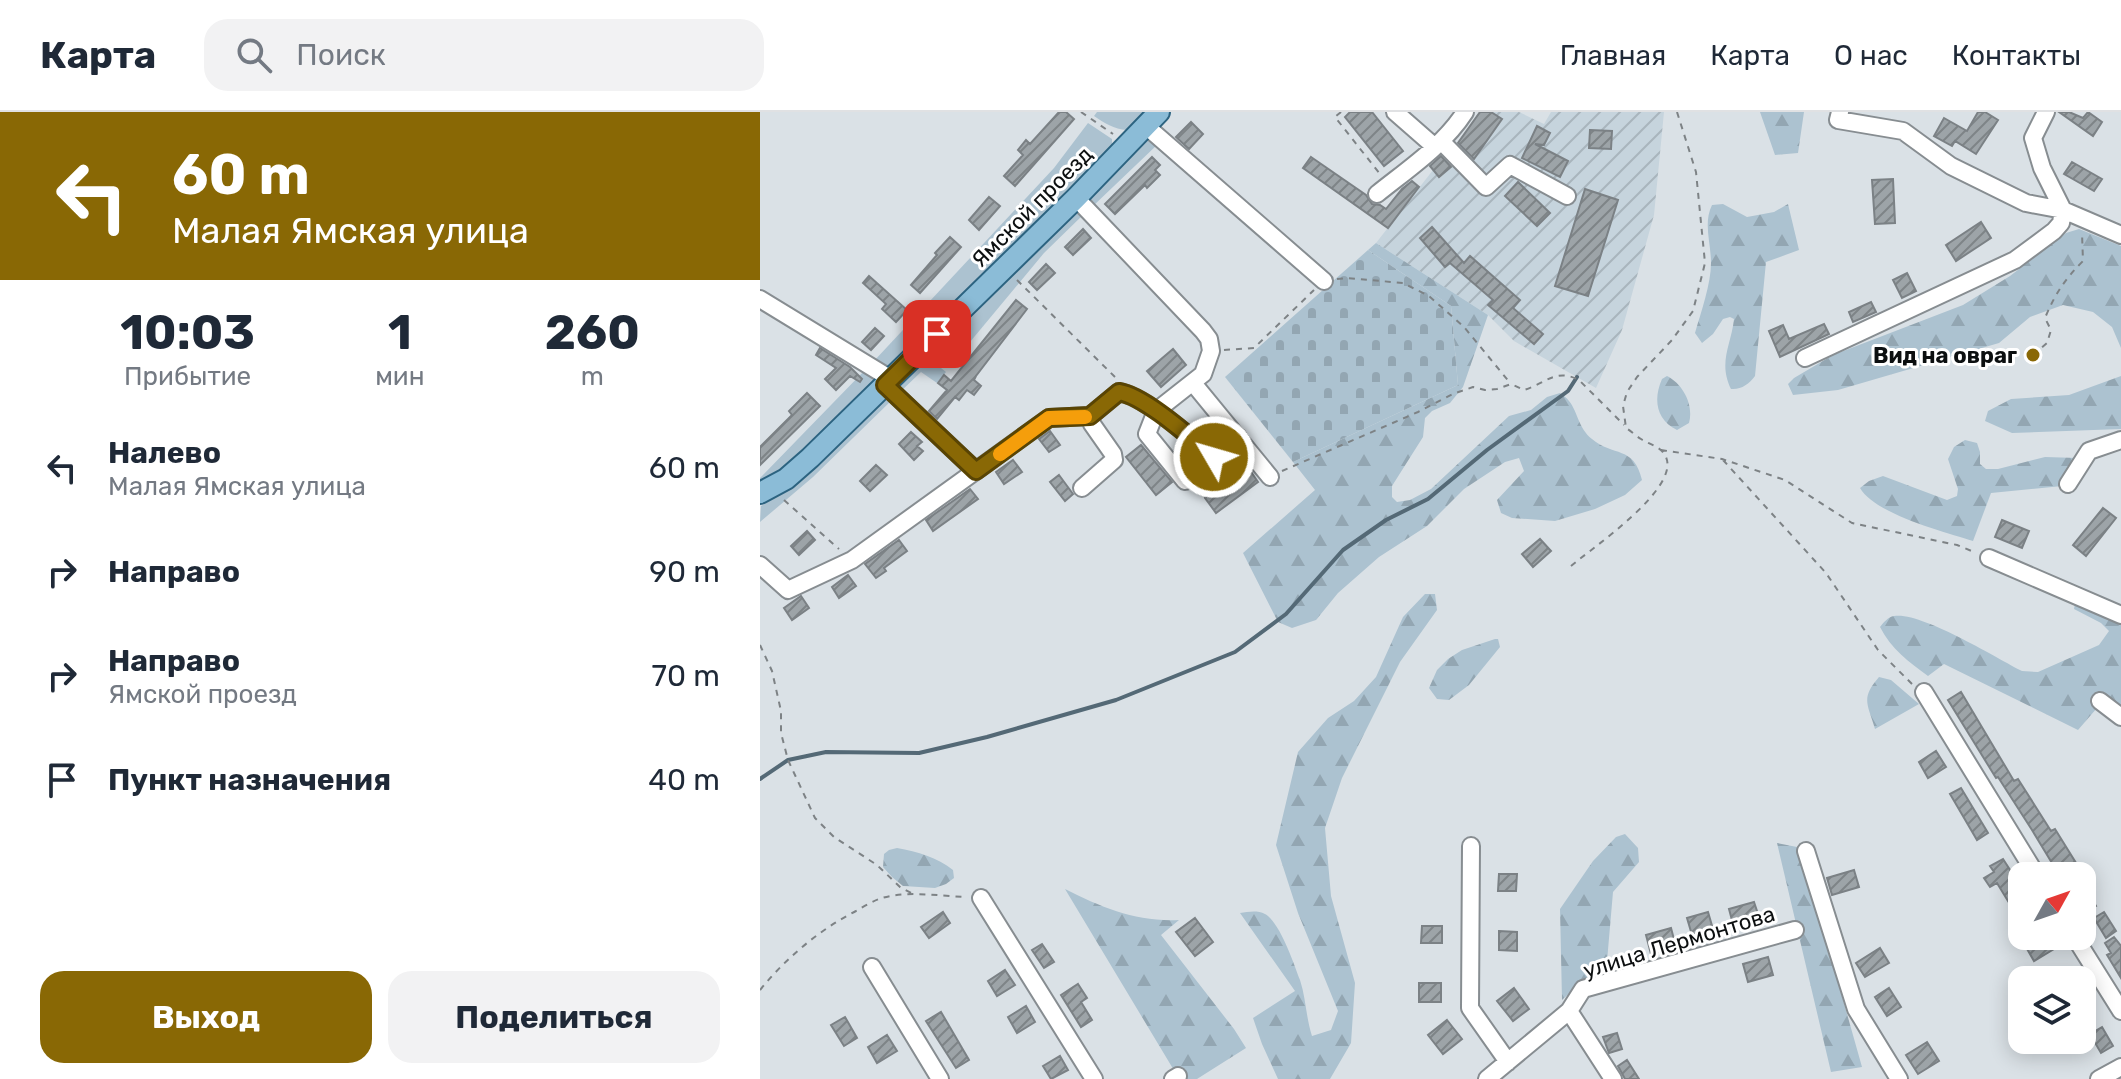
<!DOCTYPE html>
<html lang="ru">
<meta charset="utf-8">
<style>
body{margin:0;font-family:Rubik,sans-serif;background:#f2f2f3;color:#1f2937;height:100vh;display:flex;flex-direction:column;font-size:30px;white-space:nowrap}
*{box-sizing:border-box;margin:0}
p{font-size:26px;color:#747a83}
.icon{flex:none;width:44px;height:44px;fill:none;stroke:currentColor;stroke-width:2;stroke-linecap:round;stroke-linejoin:round}
.map{position:relative;flex:1;overflow:hidden}
.drawer{display:flex;flex-direction:column;background:#fff;width:760px}
.drawer>*{flex:none}
.hud{background:#896805;color:#fff;overflow:hidden}
.needle{width:52px;rotate:50deg}
.buttons{position:absolute;left:1248px;top:750px;display:grid;gap:16px}
.buttons a{display:grid;place-items:center;width:88px;height:88px;border-radius:16px;background:#fff;box-shadow:0 4px 20px #0003;font-size:40px}
.pin{position:absolute;display:grid;place-items:center;width:68px;height:68px;color:#fff;margin:-34px;border-radius:16px;box-shadow:0 4px 12px #0006}
.me{position:absolute;width:88px;margin:-44px;rotate:308deg;stroke-linejoin:round;filter:drop-shadow(0 0 6px #0008)}
.turn{display:flex;align-items:center;gap:28px;height:168px;padding:0 40px;font-size:36px}
.turn .icon{width:104px;height:104px;stroke-width:2.5}
.turn b{display:block;font-size:56px;line-height:68px}
.eta{display:flex;justify-content:space-evenly;align-items:center;height:136px;text-align:center}
.eta b{font-size:48px;font-weight:700;line-height:56px}
.button{display:flex;gap:16px;margin-top:auto;padding:16px 40px}
.button a{flex:1;height:92px;border-radius:24px;background:#896805;color:#fff;font-size:32px;font-weight:700;line-height:92px;text-align:center}
.button a+a{background:#f2f2f3;color:#1f2937}
ul{padding:0;list-style:none}
li{display:flex;align-items:center;gap:24px;height:104px;padding:0 40px}
li div{flex:1}
li b{display:block;font-size:30px}
li em{font-style:normal}
header{display:flex;align-items:center;gap:48px;box-sizing:border-box;height:112px;padding:0 40px;background:#fff;border-bottom:2px solid #e0e1e3}
header strong{font-size:38px}
nav{display:flex;gap:44px;margin-inline-start:auto;font-size:28px}
.search{width:560px;height:72px;background:#f2f2f3;display:flex;align-items:center;gap:20px;box-sizing:border-box;padding:0 28px;border-radius:24px;color:#747a83;font-size:30px}
main{display:flex;flex:1;min-height:0}
.map>svg:first-child{display:block}
</style>
<header>
<strong>Карта</strong>
<div class="search"><svg class="icon" aria-label="search" viewBox="0 0 24 24"><circle cx="10" cy="10" r="6"/><path d="M15 15l6 6"/></svg>Поиск</div>
<nav><a>Главная</a><a>Карта</a><a>О нас</a><a>Контакты</a></nav>
</header>
<main>
<section class="drawer">
<div class="hud">
<div class="turn"><svg class="icon" aria-label="left" viewBox="0 0 24 24"><path d="M17 20v-9H6M10 6l-5 5 5 5"/></svg><div><b>60 m</b>Малая Ямская улица</div></div>
</div>
<div class="eta">
<div><b>10:03</b><p>Прибытие</p></div>
<div><b>1</b><p>мин</p></div>
<div><b>260</b><p>m</p></div>
</div>
<ul>
<li><svg class="icon" aria-label="left" viewBox="0 0 24 24"><path d="M17 20v-9H6M10 6l-5 5 5 5"/></svg><div><b>Налево</b><p>Малая Ямская улица</p></div><em>60 m</em></li>
<li><svg class="icon" aria-label="right" viewBox="0 0 24 24"><path d="M7 20v-9h11M14 6l5 5-5 5"/></svg><div><b>Направо</b></div><em>90 m</em></li>
<li><svg class="icon" aria-label="right" viewBox="0 0 24 24"><path d="M7 20v-9h11M14 6l5 5-5 5"/></svg><div><b>Направо</b><p>Ямской проезд</p></div><em>70 m</em></li>
<li><svg class="icon" aria-label="arrive" viewBox="0 0 24 24"><path d="M6 21V4h12l-3 4 3 4H6"/></svg><div><b>Пункт назначения</b></div><em>40 m</em></li>
</ul>
<div class="button"><a>Выход</a><a>Поделиться</a></div>
</section>
<div class="map">
<svg width="1361" height="967" viewBox="0 0 1361 967">
<defs>
<pattern id="industrial-furrows" width="10" height="10" patternUnits="userSpaceOnUse" patternTransform="scale(2)"><rect width="10" height="10" fill="#c6d4dd"/><path d="M-1 1l2-2M0 10L10 0M9 11l2-2" fill="none" stroke="#a9b5bd"/></pattern>
<pattern id="forest-firs" width="22" height="20" patternUnits="userSpaceOnUse" patternTransform="scale(2)"><rect width="22" height="20" fill="#acc2d0"/><path d="M5 1l3.5 6h-7zM16 11l3.5 6h-7z" fill="#93a6b2"/></pattern>
<pattern id="cemetery-stones" width="16" height="16" patternUnits="userSpaceOnUse" patternTransform="scale(2)"><rect width="16" height="16" fill="#acc2d0"/><path d="M2 7V4a2 2 0 0 1 4 0v3zM10 15v-3a2 2 0 0 1 4 0v3z" fill="#93a6b2"/></pattern>
<pattern id="building-hatch" width="6" height="6" patternUnits="userSpaceOnUse" patternTransform="scale(2)"><rect width="6" height="6" fill="#9da4a8"/><path d="M-1 1l2-2M0 6l6-6M5 7l2-2" fill="none" stroke="#7e8487"/></pattern>
</defs>
<rect width="100%" height="100%" fill="#dae1e6"/>
<path fill="url(#industrial-furrows)" d="M720 0H759L784 12 791 0H904L894 103 862 218 836 276 754 229 728 203 616 131 673 58 679 65 693 53 696 35Z"/>
<path fill="#acc2d0" d="M337 0H385L367 18C354 17 344 11 334 4Z
M328 11 352 27V36L132 253 127 255 114 249 294 56Z
M387 26 398 32 332 95 327 85Z
M316 97 325 101 284 141 205 236 192 227 191 221Z
M166 244 186 260 177 271 161 260 139 281 137 272Z
M106 257 117 267 18 363 0 372V366Z
M126 284 134 286 53 365 0 410 1 394 29 377Z"/>
<path fill="url(#forest-firs)" d="M1000 0H1044L1038 41 1015 43Z
M963 92 987 105 1014 100 1028 92 1039 138 1006 150 995 264C989 272 981 278 971 277 958 250 971 234 974 207L970 205 963 207 953 222 942 231 935 221C941 200 951 172 951 151 951 131 943 111 952 93Z
M1319 117 1361 134V236L1352 215 1333 200 1303 193 1270 205 1239 231 1078 278 1033 283 1028 272 1034 266 1073 243 1203 193 1250 164 1306 121Z
M616 131 728 203 703 275 690 291 672 299 665 306 663 325 632 374V385L637 390 650 388 671 377 749 304 771 298 787 285 800 281C803 283 807 286 809 289 818 300 818 316 832 327 853 345 874 333 882 368L865 383 835 397 795 409 752 406 741 401 737 388 764 359 759 346 745 350 704 377 667 414 619 445 578 481 556 508 532 516 518 510 483 441 555 378 533 350 698 273 691 194 608 138Z
M907 264C923 272 934 293 929 311L917 318C896 308 893 287 902 267Z
M1361 264V317L1252 321 1225 309 1228 299 1251 287 1309 283Z
M1205 328 1217 331 1220 340V352L1226 357H1238L1285 345 1318 346 1302 374 1231 381 1213 429C1184 420 1115 402 1100 376L1109 369 1123 364 1187 388 1197 384 1198 377 1188 347 1194 335Z
M665 482H675L677 498 640 550 582 666 565 716 571 784 595 871 591 931 570 967H518L502 932 493 906 535 879 480 801C488 800 497 798 505 802 520 810 534 852 540 868 546 886 546 906 552 924L571 918 578 899 538 801 516 733 538 640 568 606 594 589 616 565 643 505Z
M1315 491 1361 510V598L1339 583 1332 585 1331 589 1337 596 1318 618 1184 552 1168 564C1149 550 1131 537 1120 515 1123 511 1128 505 1134 504 1160 499 1237 546 1262 559L1278 560 1339 533 1349 519 1341 511 1314 497Z
M735 527H738L740 535 709 573 689 588 677 587 669 576 677 558 688 547 702 538Z
M1119 565 1131 568 1159 592 1115 617C1108 592 1100 587 1119 565Z
M865 722 878 736 879 750 853 780 846 861C828 867 816 875 802 888L800 797 833 749 856 725Z
M1017 731 1037 735 1041 739 1102 955 1071 960Z
M137 736C158 740 177 745 193 758L194 766 186 772 175 776 143 774 132 765 123 755 124 742 129 738Z
M305 777C343 796 376 810 419 808L401 823 474 917 486 936 437 967H421L412 955Z"/>
<path fill="url(#cemetery-stones)" d="M608 138 691 194 698 273 533 350 465 265Z"/>
<g fill="none" stroke-linecap="round" stroke-linejoin="round">
<path stroke="#546976" stroke-width="4" d="M0 667 28 648 66 640 159 641 227 625 356 588 475 540 526 502 583 438 626 408 668 387 727 338 808 279 817 265"/>
</g>
<path fill="url(#building-hatch)" stroke="#7b8185" stroke-width="2" d="M299 0H306L314 7 255 74 244 64 263 43 258 38 266 28 270 32Z
M590 0H612L643 39 624 54 585 5Z
M720 0H731L742 7 714 47 698 31Z
M1218 0H1225L1238 8 1216 42 1195 29 1192 34 1174 24 1184 6 1207 19Z
M1299 0H1309L1323 6 1328 0 1342 10 1333 24Z
M431 10 443 22 429 37 416 25Z
M777 14 790 21 784 33 775 32 808 49 800 65 762 46Z
M830 18 852 19 851 37 829 36Z
M681 44 691 55 679 65 670 54Z
M392 45 400 53 395 58 400 63 387 76 385 73 355 102 345 92Z
M551 45 606 83 612 92 620 93 626 97 642 77 652 69 659 75 628 116 543 56Z
M1312 50 1342 67 1334 79 1304 62Z
M1133 67 1135 111 1115 112 1112 68Z
M758 70 790 101 777 114 745 84Z
M825 77 858 88 828 184 795 174Z
M229 85 240 94 219 118 209 108Z
M1221 110 1231 126 1196 149 1186 133Z
M672 115 704 151 710 144 760 188 753 196 783 222 774 232 728 193 733 188 690 151 685 155 660 126Z
M323 117 331 126 313 143 305 135Z
M190 125 201 135 160 181 151 173 177 143 175 141Z
M286 152 295 161 277 178 269 170Z
M1147 161 1156 179 1142 186 1133 168Z
M109 164 147 198 136 210 122 197 126 192 103 171Z
M256 188 267 197 216 264 214 268 221 274 214 283 207 278 199 288 195 285 177 307 169 299 187 278 178 271 184 263 191 269Z
M1111 190 1116 200 1093 210 1089 200Z
M1064 212 1069 222 1020 245 1009 219 1023 213 1029 227Z
M115 216 124 224 111 238 102 230Z
M60 236 90 255 102 267 100 270 90 264 76 278 65 267 76 256 56 243Z
M413 237 426 253 401 275 387 259Z
M47 281 60 294 0 353V335L32 303 29 299Z
M290 319 300 333 289 340 279 327Z
M151 320 162 330 157 334 163 339 154 348 139 332Z
M381 333 412 370 396 383 366 345Z
M253 348 262 360 244 372 236 360Z
M116 353 127 363 110 379 100 369Z
M487 354 498 370 456 401 445 386Z
M299 363 313 382 305 389 290 370Z
M210 377 218 387 173 419 166 408Z
M1343 396 1356 406 1326 444 1313 433Z
M1242 408 1269 419 1262 436 1235 425Z
M47 419 55 428 39 443 31 434Z
M780 427 791 439 773 455 762 442Z
M139 428 147 439 124 456 126 459 116 466 105 452Z
M88 463 96 474 79 486 72 475Z
M41 484 49 496 32 508 24 496Z
M1201 580 1254 669 1258 667 1291 719 1295 717 1321 759 1313 764H1298L1293 757 1295 756 1272 718 1238 665 1236 666 1188 588Z
M1176 639 1186 655 1168 666 1159 650Z
M1201 676 1228 721 1217 728 1190 682Z
M1243 747 1252 761 1249 763 1262 784V812L1237 771 1230 775 1224 766 1234 760 1230 754Z
M1094 758 1099 775 1072 783 1067 766Z
M739 762H757L756 779H738Z
M1322 772 1336 794 1322 803Z
M994 790 999 805 973 812 969 797Z
M183 800 190 811 169 826 161 815Z
M948 800 953 817 932 823 927 806Z
M1344 800 1356 819 1346 826 1334 806Z
M435 806 453 830 435 844 416 820Z
M662 814H682V831H661Z
M911 816 916 835 891 842 886 823Z
M739 819 757 820V839L739 838Z
M1284 824 1294 837 1274 849 1266 835Z
M1354 825 1361 834V866L1347 843 1351 841 1345 831Z
M282 832 294 850 284 856 272 838Z
M1120 836 1129 851 1105 865 1096 851Z
M1008 845 1013 863 988 870 983 852Z
M245 858 255 873 237 884 228 869Z
M659 871H681V890H659Z
M318 872 327 886 321 890 332 908 321 915 301 883Z
M754 876 769 897 753 909 737 889Z
M1129 876 1141 895 1127 904 1115 885Z
M266 894 275 910 257 921 248 905Z
M181 900 209 948 196 956 166 909Z
M85 905 97 926 84 934 71 913Z
M687 908 702 927 683 942 668 923Z
M1342 915 1353 934 1341 941 1330 922Z
M857 921 862 937 849 941 843 925Z
M127 923 137 939 117 951 108 935Z
M1167 930 1179 949 1158 962 1146 943Z
M300 944 308 958 291 967 283 954Z
M867 948 879 967H865L858 954Z"/>
<g fill="none" stroke-linecap="round" stroke-linejoin="round">
<g stroke="#878d91" stroke-width="20">
<path id="minor" d="M635 0 675 35
M1080 0 1078 8 1143 19 1191 54 1266 91 1303 98 1361 123
M386 14 564 169
M681 29 726 75 750 53 807 84
M617 82C648 57 683 34 705 0
M316 86 443 219 449 227 451 239 443 262 396 299 387 322 425 369 478 325
M0 187 131 267
M1045 246 1255 148 1294 119 1301 111 1303 98 1282 56 1273 26 1286 0
M433 271 510 365
M125 273 216 359
M1308 372 1329 339 1361 328
M322 376 354 348 353 342 332 312 330 304
M1229 446 1361 503
M0 453 28 478 92 448 289 306 330 304 359 280C385 284 432 327 454 345
M1164 580 1277 764
M1340 589 1361 605
M711 734 710 896 748 950
M1046 739 1096 897 1139 967
M221 786 334 967
M1314 824 1361 899
M112 855 180 967
M413 967 418 964
M727 967 809 899
M853 967 809 899 823 877 1035 818
M1339 967 1361 955"/>
</g>
<g stroke="#2c6380" stroke-width="24">
<path id="major" d="M0 381 26 367 50 346 316 86 399 0"/>
</g>
<path stroke="#7d8285" stroke-width="2" stroke-dasharray="6 6" stroke-linecap="butt" d="M321 0 353 22
M581 0 575 5 620 62
M577 167 587 166 643 171 669 184 704 215 751 272
M257 168 355 265
M464 238 494 236 554 178
M1273 243 1287 231 1291 218 1285 206C1295 182 1305 167 1323 149L1322 121
M901 338 962 347 1025 368 1092 411 1197 433 1214 440
M963 348 1066 461 1118 538 1152 572
M522 359 658 300 693 282 713 275 725 278 737 277 751 272 764 278C786 271 796 256 819 268L864 313
M24 388 79 437
M811 454C832 436 920 377 906 345 901 334 890 333 881 327 876 324 871 319 866 316L863 294 867 280 877 265 912 228 933 199 945 151 936 60 917 0
M0 533 12 559 21 599V621L28 648 55 706 74 725 117 753 140 775 153 782
M0 878C26 846 59 818 96 799 103 795 111 790 119 787 145 778 178 784 206 785"/>
<use href="#minor" stroke="#fff" stroke-width="16"/>
<use href="#major" stroke="#8bbcd7" stroke-width="20"/>
</g>
<g fill="none" stroke-linecap="round" stroke-linejoin="round">
<g stroke="#594403" stroke-width="20">
<path id="route" d="M177 222 125 273 216 359 289 306 330 304 359 280C385 284 432 327 454 345"/>
</g>
<use href="#route" stroke="#896805" stroke-width="14"/>
<path stroke="#f59e0b" stroke-width="14" d="M240 342 289 306 325 305"/>
</g>
<circle fill="#896805" stroke="#fff" stroke-width="3" cx="1273" cy="243" r="8"/>
<g text-anchor="middle" dominant-baseline="central" stroke-width="6" stroke-linejoin="round" paint-order="stroke">
<g font-size="22" fill="#0c0f10" stroke="#fff">
<text transform="translate(272 95) rotate(-45)">Ямской проезд</text>
<text transform="translate(919 830) rotate(-17)">улица Лермонтова</text>
</g>
<g font-size="22" font-weight="bold" fill="#0c0f10" stroke="#fff" text-anchor="end">
<text x="1257" y="243">Вид на овраг</text>
</g>
</g>
</svg>
<div class="buttons">
<a><svg class="needle" viewBox="-14 -14 28 28"><path d="M0-13l5 13h-10z" fill="#e53935"/><path d="M0 13l5-13h-10z" fill="#747a83"/></svg></a>
<a><svg class="icon" aria-label="layers" viewBox="0 0 24 24"><path d="M12 4l9 5-9 5-9-5zM3 14l9 5 9-5"/></svg></a>
</div>
<div class="pin" style="left:177px;top:222px;background:#d93025"><svg class="icon" aria-label="arrive" viewBox="0 0 24 24"><path d="M6 21V4h12l-3 4 3 4H6"/></svg></div>
<svg class="me" style="left:454px;top:345px" viewBox="-20 -20 40 40"><circle r="17" fill="#896805" stroke="#fff" stroke-width="3"/><path d="M0-11L8 9 0 5-8 9z" fill="#fff"/></svg>
</div>
</main>
